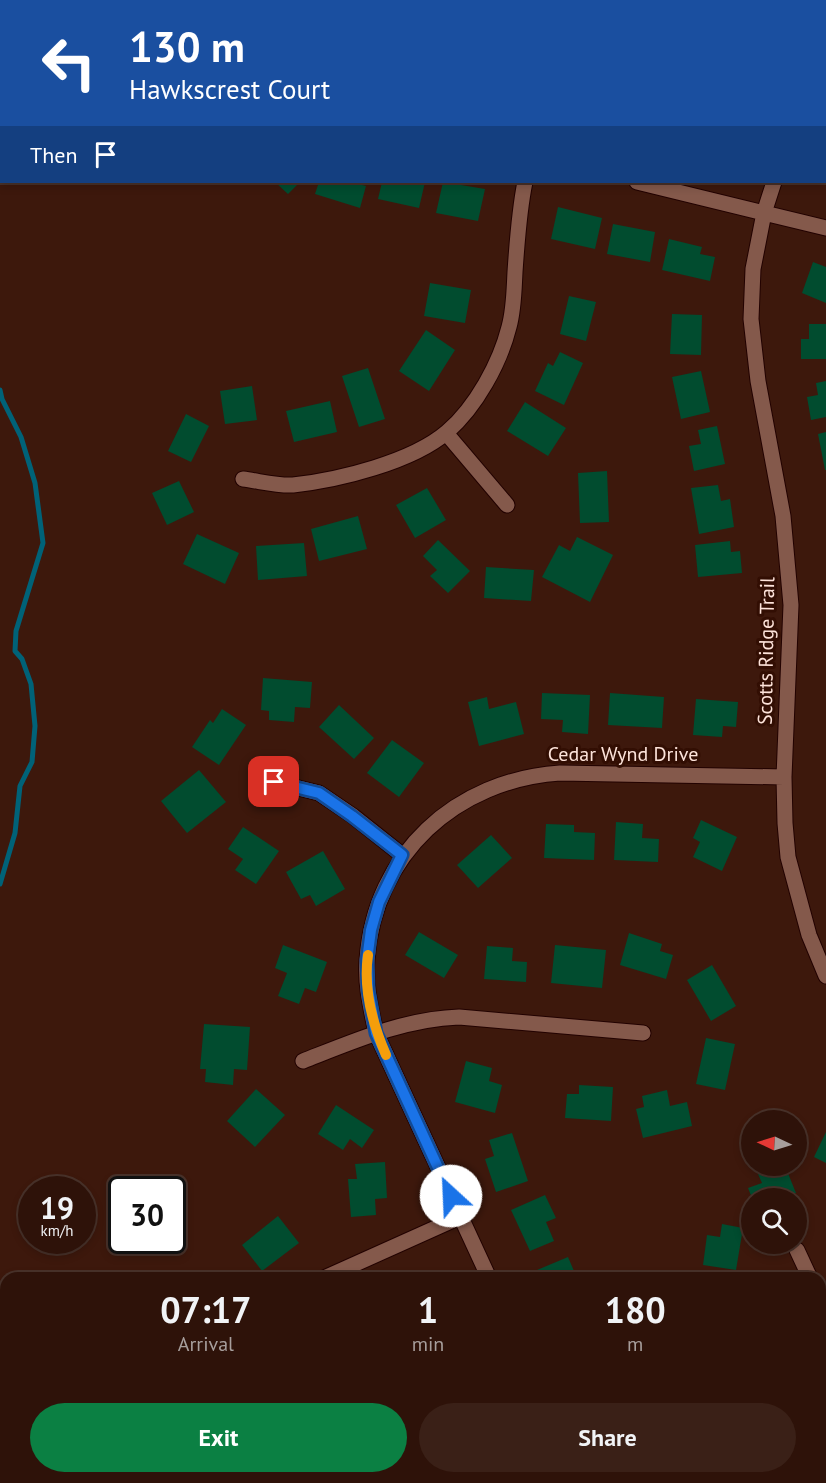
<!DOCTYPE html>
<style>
body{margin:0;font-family:"PT Sans",sans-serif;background:#3a2017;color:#f1f3f6;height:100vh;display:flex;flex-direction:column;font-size:22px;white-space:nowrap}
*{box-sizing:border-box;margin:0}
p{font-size:20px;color:#a79e9c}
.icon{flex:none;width:33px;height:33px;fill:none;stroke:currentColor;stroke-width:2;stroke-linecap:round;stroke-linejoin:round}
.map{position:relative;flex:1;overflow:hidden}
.drawer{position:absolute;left:0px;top:1272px;width:826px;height:212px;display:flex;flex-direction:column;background:#2e1209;border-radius:18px 18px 0 0;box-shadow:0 3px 9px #0003,0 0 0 2px #49322a}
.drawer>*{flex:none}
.banner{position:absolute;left:0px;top:0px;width:826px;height:183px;box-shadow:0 3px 9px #0003,0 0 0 2px #49322a;background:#1a4fa0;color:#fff;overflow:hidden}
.needle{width:39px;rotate:274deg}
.controls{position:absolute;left:741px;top:1110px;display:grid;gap:12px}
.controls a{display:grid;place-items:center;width:66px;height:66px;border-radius:50%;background:#2e1209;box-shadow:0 3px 9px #0003,0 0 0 2px #49322a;font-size:30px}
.speed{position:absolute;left:18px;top:1176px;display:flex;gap:12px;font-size:30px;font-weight:700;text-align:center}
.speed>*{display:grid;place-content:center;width:78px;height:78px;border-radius:50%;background:#2e1209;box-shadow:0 3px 9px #0003,0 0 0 2px #49322a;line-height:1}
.speed small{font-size:15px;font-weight:400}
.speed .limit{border:3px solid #111;border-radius:9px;background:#fff;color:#111}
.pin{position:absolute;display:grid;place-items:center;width:51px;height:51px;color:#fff;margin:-26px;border-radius:12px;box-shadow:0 3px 9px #0006}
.me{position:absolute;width:66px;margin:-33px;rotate:335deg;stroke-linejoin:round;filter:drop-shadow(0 0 4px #0008)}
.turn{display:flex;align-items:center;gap:21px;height:126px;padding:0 30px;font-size:27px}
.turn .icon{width:78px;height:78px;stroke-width:2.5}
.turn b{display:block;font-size:42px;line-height:51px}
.then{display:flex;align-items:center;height:57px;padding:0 30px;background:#0003;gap:12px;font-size:22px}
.eta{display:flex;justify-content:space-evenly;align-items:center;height:102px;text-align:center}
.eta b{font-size:36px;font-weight:700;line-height:42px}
.action{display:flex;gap:12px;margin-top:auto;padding:12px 30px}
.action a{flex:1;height:69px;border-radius:36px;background:#0b8043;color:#fff;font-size:24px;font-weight:700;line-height:69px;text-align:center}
.action a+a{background:#3a2017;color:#f1f3f6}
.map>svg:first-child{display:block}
</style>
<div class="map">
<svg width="826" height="1483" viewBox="0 0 826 1483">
<rect width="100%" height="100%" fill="#3d180c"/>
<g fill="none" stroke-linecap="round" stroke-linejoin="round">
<path stroke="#006278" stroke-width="5" d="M19 2V0
M0 46 2 41
M0 390 2 399 21 437 35 483 43 543 16 631 15 651 22 659 31 684 35 726 32 762 20 786 15 833 0 884"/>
</g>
<path fill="#014c2f" d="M275 182H300L288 194Z
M319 182H351L366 186 360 208 315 194Z
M382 182H425L419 208 378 199Z
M443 182 485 189 478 221 436 213Z
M558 207 602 218 595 249 551 239Z
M613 224 655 232 650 262 607 254Z
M669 239 702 247 700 254 715 257 710 281 662 270Z
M813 262 826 267V303L802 293Z
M430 283 471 290 465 323 424 316Z
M569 296 596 302 586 341 560 334Z
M672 314 702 315 701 355 670 354Z
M809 324H826V359H801V339H809Z
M426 330 455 350 429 391 399 371Z
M560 352 583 363 564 405 535 391 548 363 553 366Z
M368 368 385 419 359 427 342 376Z
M701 371 710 412 681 419 672 377Z
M826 381V417L811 420 807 397 818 395 816 383Z
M252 386 257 420 225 424 220 391Z
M330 401 337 432 294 442 286 411Z
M525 402 566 428 548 456 507 431Z
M186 414 209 426 191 462 168 451Z
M717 426 725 464 694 471 689 446 701 444 698 430Z
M826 432V470H825L818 434Z
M607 471 609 522 580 523 578 473Z
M179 481 194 512 167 525 152 493Z
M718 485 721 501 730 499 734 527 699 534 691 488Z
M427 488 446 520 415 538 396 505Z
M358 516 367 549 319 561 311 529Z
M197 534 239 553 225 584 183 564Z
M577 537 613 555 590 602 542 577 559 545 570 551Z
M438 540 470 571 448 593 430 576 437 570 423 556Z
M730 541 731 552 740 551 742 573 698 577 695 545Z
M304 543 307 576 258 580 256 546Z
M486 567 534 570 531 601 484 598Z
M263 678 312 682 310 708 295 707 294 722 269 720V711L261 710Z
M542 693 590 695 588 734 562 732 563 720 541 719Z
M610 693 664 697 662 728 608 725Z
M487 697 489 709 516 702 524 734 479 746 468 702Z
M696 699 738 702 736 727 723 726 722 737 693 735Z
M339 705 374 738 354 759 319 727Z
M222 709 246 725 219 765 192 747 210 720 213 723Z
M392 740 424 763 399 797 367 773Z
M199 770 226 802 187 833 161 801Z
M701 820 737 837 722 871 693 857 700 842 693 838Z
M616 822 643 824 642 838 659 839 658 862 614 860Z
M546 824 574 825V832L595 833 594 860 544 858Z
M243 827 279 851 256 884 235 870 243 859 228 849Z
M491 835 512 858 478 888 457 865Z
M323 851 345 889 316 906 310 895 301 899 286 872Z
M419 932 458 955 444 978 405 955Z
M629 933 662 944 660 951 673 955 666 979 620 965Z
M283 945 327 962 316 992 305 988 299 1004 278 996 287 973 275 968Z
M555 945 606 950 602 988 551 983Z
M487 946 513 948 512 961 527 962 526 982 484 979Z
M712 965 736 1006 711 1021 687 980Z
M204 1024 250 1027 247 1070 234 1069 233 1085 205 1082 206 1069H200Z
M706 1038 735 1044 725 1090 696 1084Z
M466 1061 492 1068 489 1081 502 1085 495 1113 455 1102Z
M579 1085 613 1087 611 1121 565 1118 567 1094H579Z
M256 1089 285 1115 255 1147 227 1121Z
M667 1090 670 1106 687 1102 692 1126 643 1138 636 1109 644 1107 642 1096Z
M336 1105 374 1130 362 1148 350 1139 343 1150 318 1134Z
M826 1132V1163L814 1157Z
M512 1133 528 1181 496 1192 485 1159 494 1156 489 1140Z
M385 1162 387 1198 375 1199 376 1215 351 1217 348 1179H357L355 1164Z
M781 1166H785L796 1193 782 1198H752L748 1188 762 1183 758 1174Z
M545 1195 556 1218 546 1222 554 1241 530 1251 511 1210Z
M278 1216 299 1243 262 1271 242 1245Z
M722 1224 743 1228 736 1270 703 1265 707 1235 720 1237Z
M568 1257 577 1278H540L537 1270Z
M223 1270 244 1278H220Z
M6 1401V1434H0V1402Z
M826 1420V1468L820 1460V1425Z
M195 1478H230L231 1483H196Z
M319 1478H352V1483H319Z
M447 1478H486V1479L448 1483Z
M753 1478H799L801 1480 798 1483H746Z"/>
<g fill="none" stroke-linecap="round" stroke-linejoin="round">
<g stroke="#220200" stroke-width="17">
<path id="minor" d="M578 2 579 0
M825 81 826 79
M637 182 826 228
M774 182 764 213 753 269 751 319 758 381 783 516 791 605 784 777 785 823 788 857 809 935 826 976
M446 433 507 505
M243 479C259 481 278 486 293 485 339 480 412 462 447 432 476 407 500 363 509 327 514 309 514 290 515 272 517 242 519 211 525 182
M274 782 319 793 353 816 402 855
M303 1061C354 1041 404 1019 459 1017L643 1033
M797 1250 810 1278
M324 1278 460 1217
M489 1278 376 1033C371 1009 365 985 367 960 374 854 456 780 560 773L784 777
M820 1298 826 1309
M820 1375 826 1372
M276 1478V1483
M543 1478 545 1483
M18 1483V1482
M678 1483 684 1478"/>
</g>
<use href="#minor" stroke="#84594b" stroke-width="15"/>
</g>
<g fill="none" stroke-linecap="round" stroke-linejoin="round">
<g stroke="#114b97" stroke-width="15">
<path id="route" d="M274 782 319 793 352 816 402 855 379 902 371 930 367 960 368 990 376 1033 451 1196"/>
</g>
<use href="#route" stroke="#1a73e8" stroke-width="10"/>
<path stroke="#f59e0b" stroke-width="10" d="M368 955C363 989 373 1025 386 1055"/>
</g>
<g text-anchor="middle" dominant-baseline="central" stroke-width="6" stroke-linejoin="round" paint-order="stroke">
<g font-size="20" fill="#fde3da" stroke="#320e03">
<text transform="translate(766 651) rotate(-89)">Scotts Ridge Trail</text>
<text x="623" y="754">Cedar Wynd Drive</text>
</g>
</g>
</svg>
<div class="controls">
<a><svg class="needle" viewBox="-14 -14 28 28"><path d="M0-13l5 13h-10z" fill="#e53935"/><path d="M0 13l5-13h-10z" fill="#a79e9c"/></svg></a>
<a><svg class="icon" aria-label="search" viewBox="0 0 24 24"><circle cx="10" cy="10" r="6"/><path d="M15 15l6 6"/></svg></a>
</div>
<div class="speed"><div>19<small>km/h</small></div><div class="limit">30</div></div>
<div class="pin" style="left:274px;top:782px;background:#d93025"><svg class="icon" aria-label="arrive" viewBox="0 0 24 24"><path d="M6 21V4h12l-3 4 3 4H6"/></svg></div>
<svg class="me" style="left:451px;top:1196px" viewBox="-20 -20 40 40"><circle r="19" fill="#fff"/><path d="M0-13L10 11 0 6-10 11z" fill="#1a73e8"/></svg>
<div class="banner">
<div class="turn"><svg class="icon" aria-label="left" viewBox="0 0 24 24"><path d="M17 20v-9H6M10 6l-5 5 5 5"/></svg><div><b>130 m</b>Hawkscrest Court</div></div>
<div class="then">Then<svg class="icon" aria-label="arrive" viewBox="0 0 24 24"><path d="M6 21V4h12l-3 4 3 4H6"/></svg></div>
</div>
<section class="drawer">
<div class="eta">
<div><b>07:17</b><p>Arrival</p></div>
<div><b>1</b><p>min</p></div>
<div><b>180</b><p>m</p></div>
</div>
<div class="action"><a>Exit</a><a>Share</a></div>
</section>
</div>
